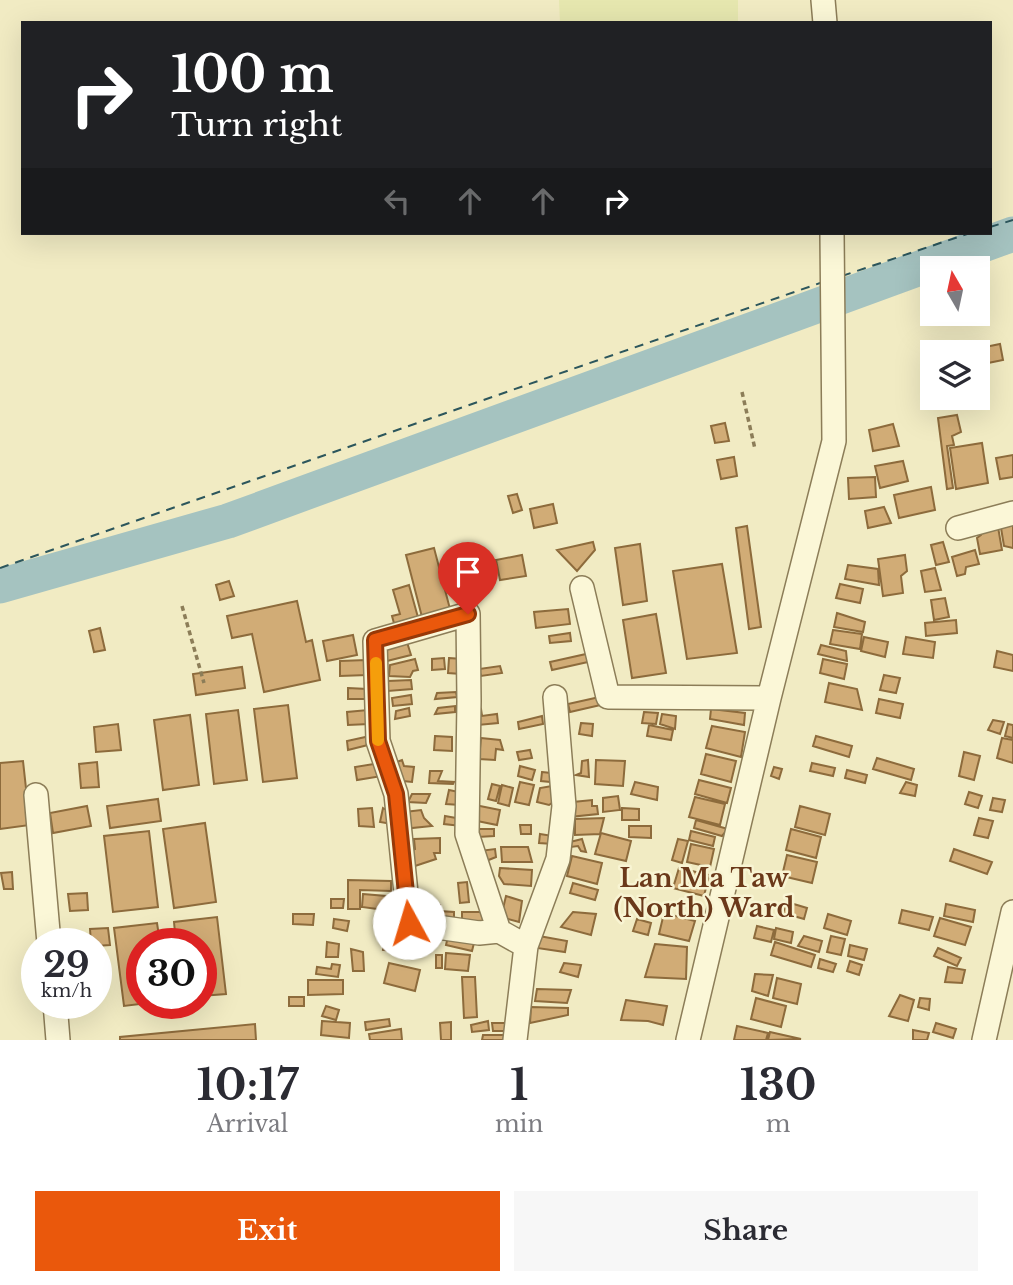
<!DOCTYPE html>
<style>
body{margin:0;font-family:"Libre Baskerville",serif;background:#f7f7f7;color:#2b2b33;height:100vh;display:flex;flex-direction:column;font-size:26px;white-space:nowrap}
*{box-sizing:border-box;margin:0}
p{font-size:23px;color:#7c7c81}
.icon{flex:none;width:38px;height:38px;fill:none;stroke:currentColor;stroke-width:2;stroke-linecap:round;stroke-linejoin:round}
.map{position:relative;height:1040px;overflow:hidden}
.side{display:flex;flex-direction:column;background:#fff;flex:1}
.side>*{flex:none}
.top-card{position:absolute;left:21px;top:21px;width:971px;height:214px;border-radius:0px;box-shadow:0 7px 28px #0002;background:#202124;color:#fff;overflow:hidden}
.needle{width:46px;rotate:351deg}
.buttons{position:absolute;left:920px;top:256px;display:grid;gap:14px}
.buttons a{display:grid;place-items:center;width:70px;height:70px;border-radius:0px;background:#fff;box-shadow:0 7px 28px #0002;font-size:35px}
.speed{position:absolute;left:21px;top:928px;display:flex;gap:14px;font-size:35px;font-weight:700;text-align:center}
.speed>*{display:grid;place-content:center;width:91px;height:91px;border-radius:50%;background:#fff;box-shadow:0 7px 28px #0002;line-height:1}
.speed small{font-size:18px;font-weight:400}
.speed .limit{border:10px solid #d22;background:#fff;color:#111}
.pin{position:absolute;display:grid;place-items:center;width:60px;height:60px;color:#fff;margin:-72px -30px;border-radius:50% 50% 50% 0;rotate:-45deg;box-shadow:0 0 7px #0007}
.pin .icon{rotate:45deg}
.me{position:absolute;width:77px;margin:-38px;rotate:354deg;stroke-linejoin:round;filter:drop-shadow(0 0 5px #0008)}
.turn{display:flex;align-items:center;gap:24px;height:147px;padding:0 35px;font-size:32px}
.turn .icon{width:91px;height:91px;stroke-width:2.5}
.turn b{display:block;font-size:49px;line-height:60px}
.lanes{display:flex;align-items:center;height:66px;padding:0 35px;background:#0003;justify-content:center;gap:35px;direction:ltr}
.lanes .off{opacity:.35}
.eta{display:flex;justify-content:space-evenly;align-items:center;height:119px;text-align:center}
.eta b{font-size:42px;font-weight:700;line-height:49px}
.cta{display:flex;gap:14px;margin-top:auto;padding:14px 35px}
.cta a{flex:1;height:80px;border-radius:0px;background:#ea580c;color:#fff;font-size:28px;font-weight:700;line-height:80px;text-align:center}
.cta a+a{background:#f7f7f7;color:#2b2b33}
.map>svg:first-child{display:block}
</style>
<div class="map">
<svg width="1013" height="1040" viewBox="0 0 1013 1040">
<rect width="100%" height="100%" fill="#f1ebc3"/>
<path fill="#e6e7af" d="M559 0H738V23H560Z"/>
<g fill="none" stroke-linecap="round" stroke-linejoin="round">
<path stroke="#a5c3c0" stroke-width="35" d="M0 586 228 521 1013 234"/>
<path stroke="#2c565c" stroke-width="2" stroke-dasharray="9 7" stroke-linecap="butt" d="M990 227 1013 220
M842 276 970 233
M0 568 823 282"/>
</g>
<path fill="#d1ac76" stroke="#8d6b3c" stroke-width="2" d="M1000 344 1003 360 988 363 985 347Z
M957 415 961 432 952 436 954 445 947 446 953 488 947 489 938 418Z
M725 423 729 441 715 443 711 426Z
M893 424 899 446 873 451 869 430Z
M982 443 988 483 956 489 950 448Z
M1013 455V477L1000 479 996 458Z
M734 457 737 476 721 479 717 460Z
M903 461 908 481 880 488 875 466Z
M875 477 876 497 849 499 848 478Z
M931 487 935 510 899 518 894 495Z
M517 494 522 510 513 513 508 496Z
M553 504 557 523 534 528 530 509Z
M884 507 891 523 868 528 865 511Z
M1013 520V548L1004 546 1000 522Z
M747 526 761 627 749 629 736 528Z
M998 527 1002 550 980 554 977 538 981 535 982 530Z
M593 542 595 550 577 571 557 550Z
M943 542 949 562 936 565 931 545Z
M640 544 647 601 623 605 615 548Z
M434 548 450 609 422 617 406 555Z
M975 550 979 564 966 567 965 574 957 576 952 557Z
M522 555 526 576 500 580 496 560Z
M905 555 907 571 901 576 903 593 883 596 878 559Z
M722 564 737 653 687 659 673 571Z
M848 565 878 569 879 585 845 579Z
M935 568 941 590 925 592 921 571Z
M475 569 480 591 467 594 463 573Z
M229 581 234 596 220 600 216 585Z
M840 584 863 589 860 603 836 598Z
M409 585 419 621 395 627 392 616 400 614 393 590Z
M945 598 949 617 934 620 931 600Z
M297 601 306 642 312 640 320 680 264 692 252 634 232 638 227 616Z
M568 609 570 624 536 628 534 612Z
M837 613 865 622 863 632 834 627Z
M656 614 666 673 632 678 623 620Z
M956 620 957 633 926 636 925 623Z
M100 628 105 650 94 652 89 631Z
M833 630 862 634 860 649 830 644Z
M570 633 571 641 550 643 549 636Z
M353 635 357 655 327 661 323 641Z
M864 637 888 642 885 657 861 651Z
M906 637 935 642 933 658 903 654Z
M406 639 411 655 387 661 383 646Z
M821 645 846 651 847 661 818 654Z
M997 651 1013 655V671L994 667Z
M586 654 588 662 552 670 550 662Z
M444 658 445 669 432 670V659Z
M449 658 462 659 461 674 448 673Z
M415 659 418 670 413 671 410 677 389 676 390 665Z
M823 659 847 664 844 679 820 673Z
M366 660 367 675 340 676V661Z
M500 666 502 673 481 676 479 669Z
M242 667 245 688 196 695 193 674Z
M884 675 900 678 896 693 880 690Z
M411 680 412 689 388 691V681Z
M829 683 857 689 862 710 825 702Z
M348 688 367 689V699H348Z
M456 692 457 697 435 699 437 693Z
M411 695 412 704 393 706 392 698Z
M604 696 605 704 570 712 568 704Z
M879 699 903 704 900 718 876 713Z
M288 705 297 778 263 782 254 709Z
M455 706V712L435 714 438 708Z
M409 708 410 716 395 719 396 711Z
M481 709 482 716 497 714 498 723 478 725 476 710Z
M711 709 745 713 744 725 710 719Z
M238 710 247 780 214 784 206 714Z
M368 710 369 724 348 725 347 712Z
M644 712 658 713 656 724 642 723Z
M662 714 676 716 675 729 660 724Z
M190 715 199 785 163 790 154 720Z
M542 716 543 724 519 729 518 722Z
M993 720 1004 722 1000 734 988 730Z
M581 723 593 724 592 736 579 734Z
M118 724 121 750 96 752 94 727Z
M1008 724 1013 725V738L1005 736Z
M649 725 673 730 671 740 647 736Z
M712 726 745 732 741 757 706 748Z
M370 736 372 744 348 750 347 741Z
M435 736 452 737V751L434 750Z
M816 736 852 746 849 757 813 746Z
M481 738 500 740 503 750 496 749 495 760 479 759Z
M1002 738 1013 740V763L997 758Z
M530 750 532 758 519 760 517 752Z
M964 752 980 756 974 780 959 776Z
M706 754 736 761 731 782 701 774Z
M877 758 914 769 911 780 873 769Z
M402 760 404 766 414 767 412 782 403 781 391 764Z
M588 760 589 777 576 775 581 773 582 761Z
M596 760 625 761 623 786 595 784Z
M23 761 30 825 0 829V763Z
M97 762 99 787 81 788 79 764Z
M380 763 382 776 357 780 355 767Z
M812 763 835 768 833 776 810 771Z
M520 766 535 770 532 780 518 776Z
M774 767 782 769 779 779 771 776Z
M847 770 867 775 865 783 845 778Z
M430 771H442L438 781 454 782 453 784 429 783Z
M542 772 560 774V783L541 781Z
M699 780 731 788 727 803 695 794Z
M520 782 534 785 529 805 515 802Z
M635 782 658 787 657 800 631 794Z
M906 782 917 785 915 796 900 793Z
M492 784 500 786 496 801 488 799Z
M502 785 513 788 509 806 498 803Z
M558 785 559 798 549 805 537 802 540 788Z
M449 790 459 792 460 805 446 804Z
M969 792 982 796 978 808 965 804Z
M412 794H430L426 803 408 802Z
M618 796 620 810 603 812V798Z
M695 797 725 804 720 825 689 817Z
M993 798 1005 800 1002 812 990 810Z
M158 799 161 821 110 828 107 806Z
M592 800V806H597L598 814 569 817 573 802Z
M475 805 500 810 497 825 472 820Z
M87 806 91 826 53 833 50 813Z
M800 806 830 814 825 835 795 827Z
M372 808 374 827 359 826 358 809Z
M383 808 390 812 392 824 380 822Z
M622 808 639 809V820H622Z
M421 810 424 818 432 826 402 829 405 812Z
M445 816 462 819 461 826 444 824Z
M604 818 600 834 575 835V819Z
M979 818 993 821 988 838 974 835Z
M696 820 728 829 722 836 694 828Z
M205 823 216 902 174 908 163 829Z
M520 825H531V834H521Z
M629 826H651V838L629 837Z
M477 829H494V836L478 837Z
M791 829 821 837 816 858 786 850Z
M149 831 158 907 113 912 104 836Z
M691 831 715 837 713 846 689 840Z
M601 833 631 841 626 861 595 854Z
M540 834 553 836V844L539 843Z
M440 838V853H434L436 859 409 868 404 853 415 849 414 839Z
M582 839 586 852 581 851 578 846 571 847 570 842Z
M678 839 688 841 682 863 672 860Z
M691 844 714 849 710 867 687 862Z
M501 847H528L532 862H502Z
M495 849 496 857 481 863 479 851Z
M954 849 992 862 987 874 950 861Z
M787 855 817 862 812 883 782 876Z
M572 856 602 863 597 884 567 876Z
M500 868 532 870 531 886 504 884 499 876Z
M679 868 709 875 704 896 673 888Z
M12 872 13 889H4L1 873Z
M348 880 391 881V891L360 890V909H348Z
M467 882 469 902 460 903 458 883Z
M573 883 598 890 595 900 570 893Z
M87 893 88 910 70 911 68 894Z
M363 894 386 896 385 910 362 907Z
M506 896 522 901 519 922 501 917Z
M331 899H344L343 908H331Z
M787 902 807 908 804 919 783 913Z
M422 904 440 905 439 911 454 912V918L421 916Z
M946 904 975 910 973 922 944 916Z
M902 910 933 917 929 930 899 923Z
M462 912H485V924H462Z
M573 912 596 914 591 935 561 927Z
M664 913 695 921 689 941 659 934Z
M293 914H314L313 925 293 924Z
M828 914 851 921 847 935 824 928Z
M217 917 226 994 201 996V943H176L174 922Z
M940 918 971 927 965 945 934 936Z
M334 919 349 921 347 931 333 928Z
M637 919 651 923 648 935 633 931Z
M157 923 160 943H142V1003H148L124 1006 114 928Z
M757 926 774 930 771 942 754 938Z
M108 928 110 945 96 946V943H91L90 929Z
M776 928 793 932 791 943 774 939Z
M386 930 402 932 399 952 383 950Z
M449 932 475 939 472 951 446 945Z
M539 936 567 941 565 952 537 948Z
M804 936 822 941 819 952 798 946Z
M831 936 845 939 841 955 827 952Z
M327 942 339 944 338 957H326Z
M775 942 815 955 811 967 771 955Z
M655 944 687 947 686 979 645 977Z
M850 945 867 949 864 960 848 956Z
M938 948 961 958 957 966 934 956Z
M351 949 363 952 364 971H353Z
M446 953 470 955 468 971 445 969Z
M436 955H442V968H436Z
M820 959 836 964 833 972 818 968Z
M850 961 862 965 859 975 847 971Z
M389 963 420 970 415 991 384 983Z
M564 963 581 965 578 977 560 972Z
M332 964 340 965 338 977 316 974 317 967 331 969Z
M948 967 965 970 962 983 945 982Z
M755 974 773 975 768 996 752 991Z
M462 977H475L477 1017 464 1018Z
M777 978 801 984 797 1004 773 998Z
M308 980H343V994L308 995Z
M537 989 571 990 567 1003 535 1001Z
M900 995 914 1000 908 1021 889 1016Z
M289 997H304V1006H289Z
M756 998 786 1006 781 1027 751 1019Z
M920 998 930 999 929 1010 918 1007Z
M626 1000 667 1006 663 1025 648 1021 621 1020Z
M326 1006 339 1010 336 1020 322 1016Z
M531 1007 568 1008V1015L530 1023Z
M389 1019 390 1026 366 1030 365 1022Z
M322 1021 350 1023 349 1038 321 1035Z
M488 1021 489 1030 472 1032 471 1025Z
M451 1022V1040H441L440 1023Z
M492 1023H507V1031H493Z
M936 1023 956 1029 953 1038 933 1032Z
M255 1024 256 1040H120V1037Z
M737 1026 768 1033 766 1040H734Z
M401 1029 402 1040H370L369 1034Z
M913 1030 929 1033 927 1040H913Z
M770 1032 801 1039 768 1040Z
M483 1035H507V1040H482Z"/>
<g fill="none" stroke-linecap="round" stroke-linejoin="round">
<g stroke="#8c7d58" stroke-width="26">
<path id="minor" d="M823 0 825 23
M958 528 1013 513
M582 588 608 697 769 698
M36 795 49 943
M499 931 479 933 409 923 396 794 378 741 375 641 468 614 469 701 467 834 499 931 526 946
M55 1003 58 1040
M515 1040 526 946 558 859 564 806 555 697
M688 1040 769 698 834 441 832 233
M984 1040 1013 912"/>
</g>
<path stroke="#8c7d58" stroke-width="3.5" stroke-dasharray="5 3.5" stroke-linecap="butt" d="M742 392 755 449
M182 606 204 683"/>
<use href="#minor" stroke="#fbf7d7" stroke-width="23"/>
</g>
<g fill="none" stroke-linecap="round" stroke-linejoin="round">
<g stroke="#983908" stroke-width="18">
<path id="route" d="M409 923 396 794 378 741 375 640 468 614"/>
</g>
<use href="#route" stroke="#ea580c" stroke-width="12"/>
<path stroke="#f59e0b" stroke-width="12" d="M376 663 378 740"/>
</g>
<g text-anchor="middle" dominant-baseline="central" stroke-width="5" stroke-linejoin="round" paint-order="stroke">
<g font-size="26" font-weight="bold" fill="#6b391a" stroke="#f8f4d3">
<text x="704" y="878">Lan Ma Taw<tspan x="704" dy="30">(North) Ward</tspan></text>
</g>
</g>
</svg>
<div class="buttons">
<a><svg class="needle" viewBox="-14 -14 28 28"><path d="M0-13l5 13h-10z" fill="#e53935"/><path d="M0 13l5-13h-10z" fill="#7c7c81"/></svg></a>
<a><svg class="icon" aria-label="layers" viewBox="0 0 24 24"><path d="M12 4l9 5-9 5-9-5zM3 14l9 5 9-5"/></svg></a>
</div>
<div class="speed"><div>29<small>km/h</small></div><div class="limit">30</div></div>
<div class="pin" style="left:468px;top:614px;background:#d93025"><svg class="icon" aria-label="arrive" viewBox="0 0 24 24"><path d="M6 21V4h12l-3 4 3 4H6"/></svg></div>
<svg class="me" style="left:409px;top:923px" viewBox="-20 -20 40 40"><circle r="19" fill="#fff"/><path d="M0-13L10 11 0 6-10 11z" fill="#ea580c"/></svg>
<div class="top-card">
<div class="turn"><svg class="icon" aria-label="right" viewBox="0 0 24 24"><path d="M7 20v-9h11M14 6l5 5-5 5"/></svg><div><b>100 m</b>Turn right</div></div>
<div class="lanes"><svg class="icon off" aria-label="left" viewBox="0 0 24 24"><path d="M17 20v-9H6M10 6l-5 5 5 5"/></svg><svg class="icon off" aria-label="ahead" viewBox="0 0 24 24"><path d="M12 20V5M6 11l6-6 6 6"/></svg><svg class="icon off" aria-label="ahead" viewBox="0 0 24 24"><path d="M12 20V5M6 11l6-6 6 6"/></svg><svg class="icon" aria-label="right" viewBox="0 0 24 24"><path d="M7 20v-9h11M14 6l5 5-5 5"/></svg></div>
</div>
</div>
<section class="side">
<div class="eta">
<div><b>10:17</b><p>Arrival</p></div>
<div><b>1</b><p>min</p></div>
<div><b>130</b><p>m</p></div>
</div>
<div class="cta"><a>Exit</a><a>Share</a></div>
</section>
